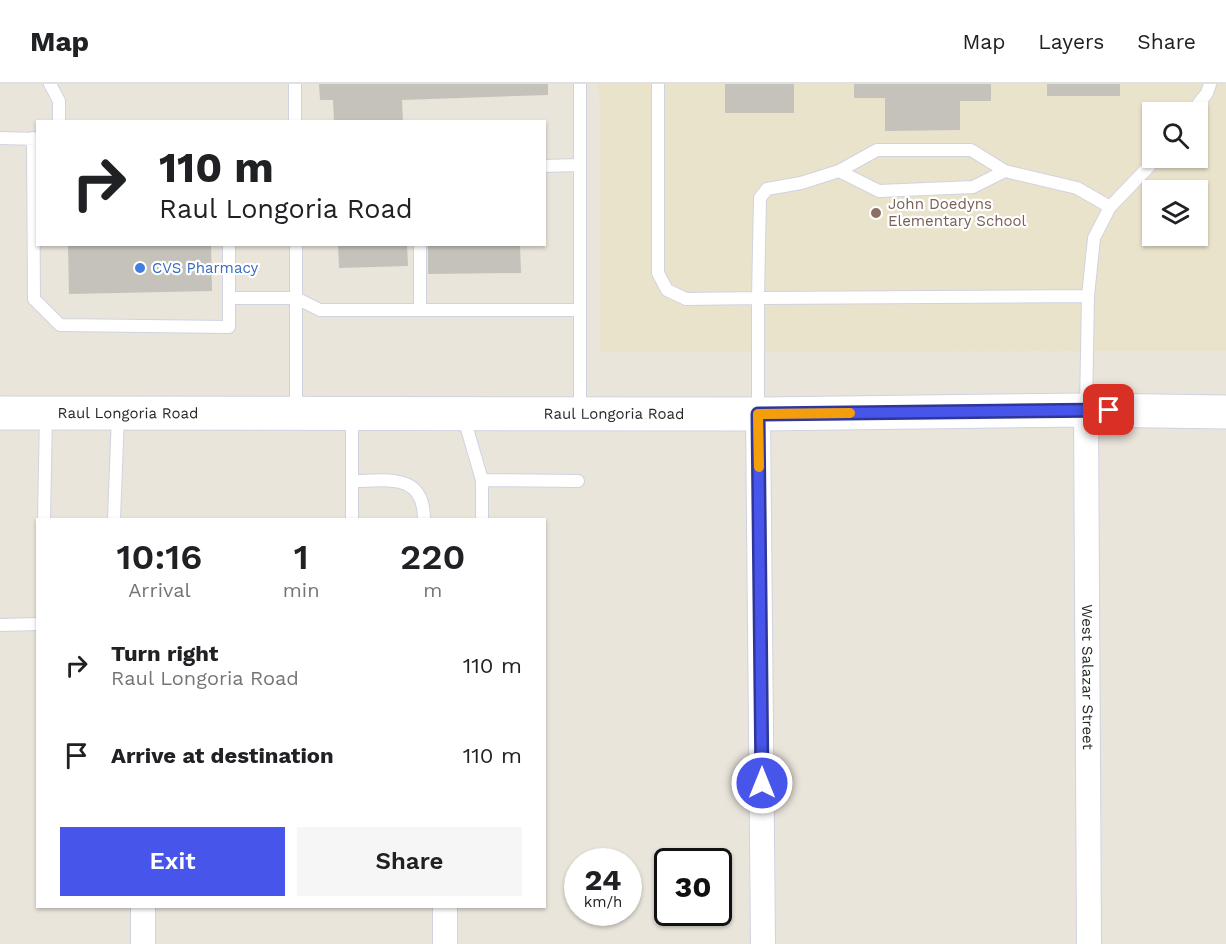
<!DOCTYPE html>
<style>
body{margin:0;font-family:"Work Sans",sans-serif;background:#f6f6f6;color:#202124;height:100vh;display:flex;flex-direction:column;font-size:22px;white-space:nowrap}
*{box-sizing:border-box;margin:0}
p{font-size:20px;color:#757577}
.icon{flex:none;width:33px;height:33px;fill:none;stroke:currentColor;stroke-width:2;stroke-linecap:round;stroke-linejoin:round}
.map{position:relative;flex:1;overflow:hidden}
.drawer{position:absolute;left:36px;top:434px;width:510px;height:390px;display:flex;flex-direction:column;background:#fff;border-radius:0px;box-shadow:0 2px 4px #0004}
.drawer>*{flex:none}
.hud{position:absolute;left:36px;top:36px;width:510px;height:126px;border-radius:0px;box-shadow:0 2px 4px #0004;background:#fff;color:#202124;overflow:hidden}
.tools{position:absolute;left:1142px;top:18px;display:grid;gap:12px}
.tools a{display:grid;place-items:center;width:66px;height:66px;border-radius:0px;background:#fff;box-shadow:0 2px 4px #0004;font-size:30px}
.speed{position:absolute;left:564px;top:764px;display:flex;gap:12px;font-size:30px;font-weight:700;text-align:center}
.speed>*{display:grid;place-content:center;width:78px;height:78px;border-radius:50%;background:#fff;box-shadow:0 2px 4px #0004;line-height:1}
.speed small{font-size:15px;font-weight:400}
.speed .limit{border:3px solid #111;border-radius:9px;background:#fff;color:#111}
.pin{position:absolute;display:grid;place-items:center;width:51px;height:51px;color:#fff;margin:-26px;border-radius:12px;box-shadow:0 3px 9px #0006}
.me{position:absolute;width:66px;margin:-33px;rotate:0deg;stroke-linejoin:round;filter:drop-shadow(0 0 4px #0008)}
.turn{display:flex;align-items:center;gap:21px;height:126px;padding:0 24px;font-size:27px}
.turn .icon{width:78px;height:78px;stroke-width:2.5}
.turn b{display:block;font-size:42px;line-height:51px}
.eta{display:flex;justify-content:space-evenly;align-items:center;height:102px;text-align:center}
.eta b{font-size:36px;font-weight:600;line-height:42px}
.primary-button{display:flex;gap:12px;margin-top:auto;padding:12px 24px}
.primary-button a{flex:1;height:69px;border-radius:0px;background:#4755eb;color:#fff;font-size:24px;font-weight:600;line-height:69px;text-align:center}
.primary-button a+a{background:#f6f6f6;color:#202124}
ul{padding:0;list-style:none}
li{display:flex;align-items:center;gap:18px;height:90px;padding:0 24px}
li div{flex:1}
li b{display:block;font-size:22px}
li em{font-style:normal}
header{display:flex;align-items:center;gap:36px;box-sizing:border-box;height:84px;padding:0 30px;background:#fff;border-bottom:2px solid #e0e0e0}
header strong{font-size:28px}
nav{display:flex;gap:33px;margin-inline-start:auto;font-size:21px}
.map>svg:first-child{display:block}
</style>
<header>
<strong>Map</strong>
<nav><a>Map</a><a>Layers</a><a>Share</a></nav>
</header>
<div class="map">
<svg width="1226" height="860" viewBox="0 0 1226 860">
<rect width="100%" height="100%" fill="#eae5db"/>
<path fill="#eae3cc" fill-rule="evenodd" d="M598 0H1226V267L600 268V26ZM1152 28H1197V74H1152ZM1152 106H1197V152H1152Z"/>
<path fill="#c5c2bb" d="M319 0H548V11L402 16 403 38H334L333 16H320Z
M725 0H794V29H725Z
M854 0H991V17H960V46L885 47V14H854Z
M1047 0H1120V12H1047Z
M68 160H211L212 207 69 210Z
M338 160H407L408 182 339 184Z
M428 160H520L521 189 428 190Z"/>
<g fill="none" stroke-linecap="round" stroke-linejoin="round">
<g stroke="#d1d2e0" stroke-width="14">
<path id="service" d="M50 0 59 17V38
M295 0V38
M580 0V329
M658 0V189L667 206 686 215 758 214V329
M1192 28 1207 9 1210 0
M0 54 38 55
M33 54 34 215 60 241 229 243V160
M544 82 580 81
M839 87 879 107 973 103 1005 87 971 66H877L839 87 801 99 767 105 760 114 758 214 1088 212
M1005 87 1077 104 1110 123
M296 160V328
M229 214H296L320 226H580
M420 226V160
M1086 325 1088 212 1094 154 1110 123 1157 74
M352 331V435
M463 331 482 396V435
M482 396 578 397
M352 397C387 397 424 388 424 435
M44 435 46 331
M114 435 118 331
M0 541 38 540"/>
</g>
<g stroke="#d1d2e0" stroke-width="26">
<g id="minor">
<path id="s1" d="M1086 326 1089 860"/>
<path d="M758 330 763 860"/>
<path d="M143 822V860"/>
<path d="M445 822V860"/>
</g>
</g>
<g stroke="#d1d2e0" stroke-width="35">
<g id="secondary">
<path id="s2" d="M0 329 758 330 1086 326 1226 328"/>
</g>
</g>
<use href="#service" stroke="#fff" stroke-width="12"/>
<use href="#minor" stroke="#fff" stroke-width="24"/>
<use href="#secondary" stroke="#fff" stroke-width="33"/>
</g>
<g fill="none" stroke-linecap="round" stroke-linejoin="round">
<g stroke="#2e3799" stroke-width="15">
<path id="route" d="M762 699 758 330 1109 326"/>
</g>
<use href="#route" stroke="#4755eb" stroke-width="10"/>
<path stroke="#f59e0b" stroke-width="10" d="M759 383 758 330 850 329"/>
</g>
<circle fill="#8d6e63" stroke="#fff" stroke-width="2" cx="876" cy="129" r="6"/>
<circle fill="#3f7fe0" stroke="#fff" stroke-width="2" cx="140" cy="184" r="6"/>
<g text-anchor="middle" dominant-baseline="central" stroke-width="4.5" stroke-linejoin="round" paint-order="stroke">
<g font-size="15" fill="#785e54" stroke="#fff" text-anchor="start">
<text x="888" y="120">John Doedyns<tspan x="888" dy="17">Elementary School</tspan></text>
</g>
<g font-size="15" fill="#366cbe" stroke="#fff" text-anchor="start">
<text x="152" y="184">CVS Pharmacy</text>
</g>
<g font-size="15" fill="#282828" stroke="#fff">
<text stroke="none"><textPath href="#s2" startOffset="128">Raul Longoria Road</textPath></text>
<text stroke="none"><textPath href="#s2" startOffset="614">Raul Longoria Road</textPath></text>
<text stroke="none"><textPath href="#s1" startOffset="267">West Salazar Street</textPath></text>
</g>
</g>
</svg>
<div class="tools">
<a><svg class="icon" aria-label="search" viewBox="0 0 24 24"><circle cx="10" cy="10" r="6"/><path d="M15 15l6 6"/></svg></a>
<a><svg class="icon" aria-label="layers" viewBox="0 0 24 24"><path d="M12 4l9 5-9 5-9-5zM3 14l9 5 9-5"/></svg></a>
</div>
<div class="speed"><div>24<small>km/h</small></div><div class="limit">30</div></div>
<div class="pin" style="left:1109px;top:326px;background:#d93025"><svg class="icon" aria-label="arrive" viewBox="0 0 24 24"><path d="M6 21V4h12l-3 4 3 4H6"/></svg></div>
<svg class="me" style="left:762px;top:699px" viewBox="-20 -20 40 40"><circle r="17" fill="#4755eb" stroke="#fff" stroke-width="3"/><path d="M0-11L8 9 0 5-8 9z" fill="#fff"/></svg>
<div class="hud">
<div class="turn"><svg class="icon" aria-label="right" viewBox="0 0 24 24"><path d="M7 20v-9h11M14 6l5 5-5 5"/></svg><div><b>110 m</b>Raul Longoria Road</div></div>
</div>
<section class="drawer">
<div class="eta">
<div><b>10:16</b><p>Arrival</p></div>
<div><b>1</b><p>min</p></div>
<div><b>220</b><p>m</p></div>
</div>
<ul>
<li><svg class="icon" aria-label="right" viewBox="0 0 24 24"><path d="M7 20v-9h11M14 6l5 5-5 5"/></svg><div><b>Turn right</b><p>Raul Longoria Road</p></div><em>110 m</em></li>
<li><svg class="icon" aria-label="arrive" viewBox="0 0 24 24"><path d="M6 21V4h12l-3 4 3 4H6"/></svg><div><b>Arrive at destination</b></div><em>110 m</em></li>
</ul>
<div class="primary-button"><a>Exit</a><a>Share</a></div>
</section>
</div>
